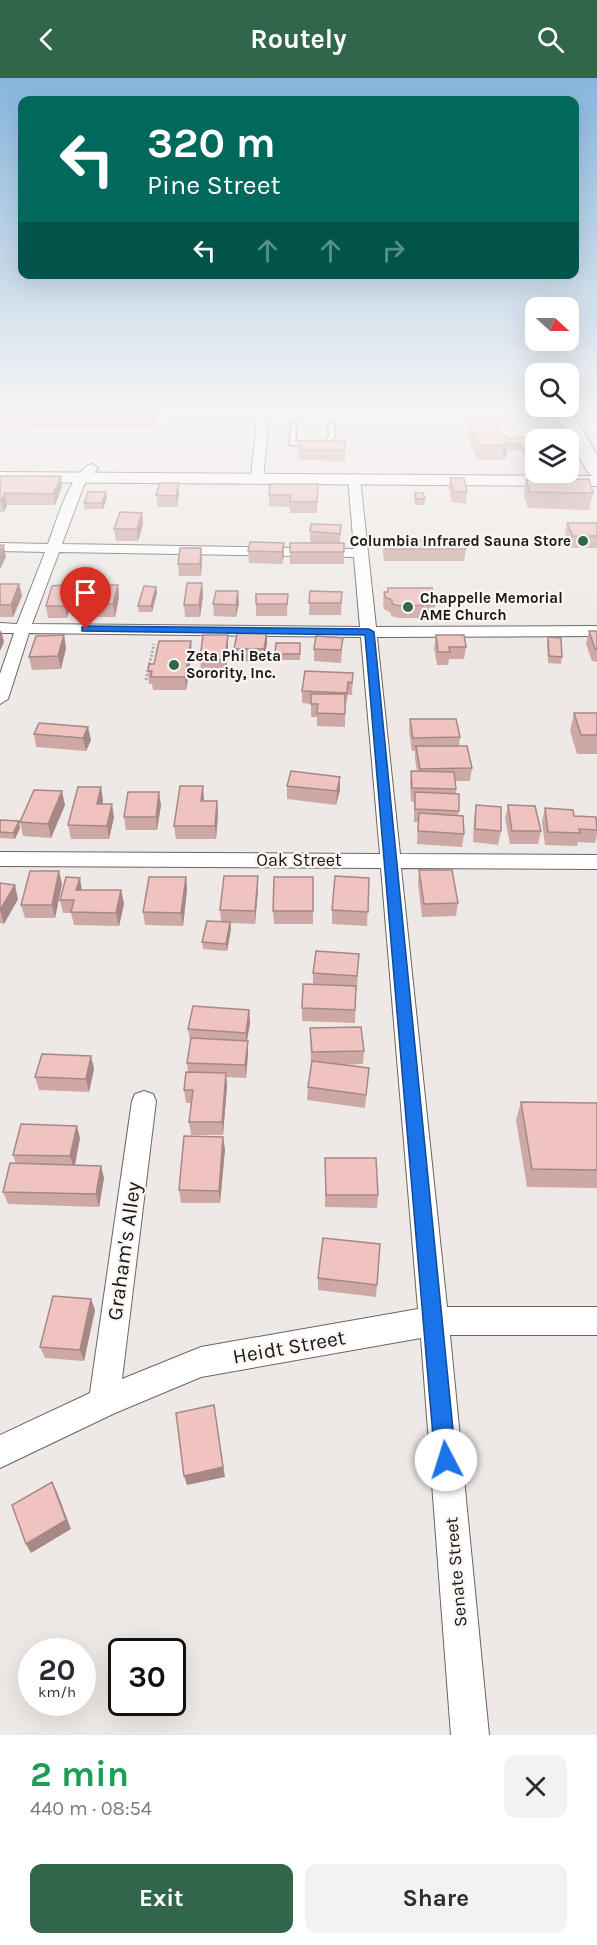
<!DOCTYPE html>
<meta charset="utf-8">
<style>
body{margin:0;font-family:Karla,sans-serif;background:#f2f2f3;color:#2b2b33;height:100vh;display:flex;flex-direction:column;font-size:22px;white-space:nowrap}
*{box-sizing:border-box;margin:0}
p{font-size:20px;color:#7c7c81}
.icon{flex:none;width:33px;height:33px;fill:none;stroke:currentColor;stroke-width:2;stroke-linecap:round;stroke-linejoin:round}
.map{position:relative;height:1657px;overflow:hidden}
.details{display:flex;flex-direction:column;background:#fff;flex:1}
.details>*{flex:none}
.top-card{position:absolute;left:18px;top:18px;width:561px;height:183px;border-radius:12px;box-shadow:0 6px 24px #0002;background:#00695c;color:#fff;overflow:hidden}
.needle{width:39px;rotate:111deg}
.buttons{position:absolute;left:525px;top:219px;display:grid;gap:12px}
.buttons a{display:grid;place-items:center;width:54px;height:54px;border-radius:12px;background:#fff;box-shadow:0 6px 24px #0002;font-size:30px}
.speed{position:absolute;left:18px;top:1560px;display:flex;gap:12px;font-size:30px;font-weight:700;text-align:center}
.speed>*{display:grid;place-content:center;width:78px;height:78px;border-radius:50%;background:#fff;box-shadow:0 6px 24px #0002;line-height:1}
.speed small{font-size:15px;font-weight:400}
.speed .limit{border:3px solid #111;border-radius:9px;background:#fff;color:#111}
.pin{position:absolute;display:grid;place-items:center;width:51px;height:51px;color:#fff;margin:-62px -26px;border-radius:50% 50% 50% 0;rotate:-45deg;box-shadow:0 0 6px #0007}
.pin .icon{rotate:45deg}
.me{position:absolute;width:66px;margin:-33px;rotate:355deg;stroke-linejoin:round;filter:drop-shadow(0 0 4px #0008)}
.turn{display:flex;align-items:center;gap:21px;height:126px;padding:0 30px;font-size:27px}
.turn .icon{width:78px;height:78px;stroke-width:2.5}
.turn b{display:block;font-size:42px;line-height:51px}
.lanes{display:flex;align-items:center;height:57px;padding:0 30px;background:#0003;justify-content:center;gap:30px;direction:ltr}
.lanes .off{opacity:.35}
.round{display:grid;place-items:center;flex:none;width:63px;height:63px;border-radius:12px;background:#f2f2f3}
.summary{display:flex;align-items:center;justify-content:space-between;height:102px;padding:0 30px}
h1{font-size:36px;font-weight:700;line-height:45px;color:#1e9e55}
.cta{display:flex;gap:12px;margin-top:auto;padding:12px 30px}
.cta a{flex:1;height:69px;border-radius:12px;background:#32664b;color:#fff;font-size:24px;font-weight:700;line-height:69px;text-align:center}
.cta a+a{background:#f2f2f3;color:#2b2b33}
header{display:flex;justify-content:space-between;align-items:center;height:78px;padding:0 30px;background:#32664b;color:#fff;font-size:27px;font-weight:700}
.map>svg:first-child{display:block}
</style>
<header><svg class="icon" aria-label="back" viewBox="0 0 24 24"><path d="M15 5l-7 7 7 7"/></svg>Routely<svg class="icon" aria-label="search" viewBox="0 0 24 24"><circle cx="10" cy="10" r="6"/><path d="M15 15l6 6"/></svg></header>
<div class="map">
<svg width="597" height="1657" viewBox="0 0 597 1657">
<rect width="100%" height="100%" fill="#eee9e6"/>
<path fill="#aecdb4" d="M212 330H247L244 346H167L172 331Z"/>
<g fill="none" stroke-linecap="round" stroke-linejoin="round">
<g stroke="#696562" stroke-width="3">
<path id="lane" d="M294 344 297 346 295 364H324L329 359 328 347 331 345 334 347 335 359 326 368 290 367 291 346Z"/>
</g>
<g stroke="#696562" stroke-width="2">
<path id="street" d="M258 330H270L263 400 257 404 251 400Z
M92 386 98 390 84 407 62 466 354 471 348 400 354 396 360 400 376 549 597 548V558L377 559 400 776 597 777V791L401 790 447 1229H597V1257H450L489 1657H451L421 1260 201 1299 115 1335 0 1390V1357L90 1315 132 1023 135 1016 144 1013 153 1016 156 1023 122 1301 201 1269 418 1231 381 790 0 788V774L380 776 361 559 29 555 8 621 0 626V596L14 555H0V545L17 546 45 474 0 473V465L48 466C56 445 70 393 92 386ZM59 474 354 479 360 549 32 546Z"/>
</g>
<g stroke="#696562" stroke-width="2">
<path id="secondary" d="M0 394 597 398V408L0 404Z"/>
</g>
<g stroke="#696562" stroke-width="2">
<path id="primary" d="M552 330H570L597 377V399L590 397 587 393Z"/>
</g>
<path stroke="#aca8a5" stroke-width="3" stroke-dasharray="2 2" stroke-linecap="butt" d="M146 602 154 566"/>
<use href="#lane" fill="#fff" fill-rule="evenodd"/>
<use href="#street" fill="#fff" fill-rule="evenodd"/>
<use href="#secondary" fill="#fff" fill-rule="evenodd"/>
<use href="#primary" fill="#fff" fill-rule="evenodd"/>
</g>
<path fill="#cda8a5" d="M0 330H159L153 350 0 348Z
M172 330H212L211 331H172Z
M513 330H538L537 333H514Z
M468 341 500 356 507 361H517V359L536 362V377H523L520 372H507L506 379 501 382H477L467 356Z
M299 363H345V383L299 382Z
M0 398H61L62 409 55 427H7L4 434H0Z
M450 400 467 414 466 426 452 424 449 411Z
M526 402 593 415 589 432 528 430 524 418Z
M179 405V416L177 429H158L156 417Z
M318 406 317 435H290V429L269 428V417Z
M415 415 425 421 424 427H415L414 420Z
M107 420 103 431H84V425Z
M567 445H597V470H571L565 456Z
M143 446 138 463H116L114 451Z
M341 447 340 465H344V486H290V465H310V453Z
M384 462 466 471 464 483H384L383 474Z
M284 465V477L282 486 249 485 248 473Z
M201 470 202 482 201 498H179L178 486Z
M202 505 203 517 200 539H185L184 527Z
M0 506H19L22 518 13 539H0Z
M118 507 119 519 115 539H91L89 527Z
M156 509 157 515 152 534H139L138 528Z
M388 510 435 527 434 540H399L391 538V535L384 531 383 526 384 514H387Z
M310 513 342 514 341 537H309Z
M288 516 287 538H256V526Z
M74 518 67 540H48L46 528Z
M239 525 236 539 214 538 213 526Z
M589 553H597V584L592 583 586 566Z
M64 557 66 570 61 591 32 592 29 579Z
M228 557V569L226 594H201L200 581Z
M436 557 466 569 464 581H449L448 587H437L434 570Z
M548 559 562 579 561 586 548 585 547 565Z
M267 565 264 584 234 583V571Z
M300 565V582H276L275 576Z
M314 571 342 572 341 585 314 583Z
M192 575 186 612H153L152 606H149L148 593 154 586Z
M353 595 352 617H348L346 628H345V649L317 648V639H311V626L302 625V613Z
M574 635H597V676H577L570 653Z
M410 641 460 659 459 668 472 690 470 703H455L456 711V716L459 733 458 738 464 756 462 769 417 766 418 744H414V724L411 723 410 706 411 693H417L415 681V673H412L409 654Z
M39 645 91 662 86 673 36 669 34 656Z
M340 699V712L336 727 287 721V708Z
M103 722 102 726 114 739 109 761H71L68 747Z
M204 723H217L218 736 216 761H176L174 748Z
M65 727 51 760 23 758 20 744Z
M161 727 157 752H126L124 739Z
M476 727 501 753 498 767 473 764 474 740Z
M508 727 541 753 538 766H510L505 740Z
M545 730 597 744V757L595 765 578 764 577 768 545 767 542 744Z
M0 742 20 750 15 761 0 760Z
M419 792 458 825 456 838 422 839 418 806Z
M186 799 187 812 183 848 145 847 143 834Z
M313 799V846H274L273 833Z
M369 800 367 848 332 846V832Z
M0 805 18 821 4 846 0 845Z
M62 806 55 840H25L21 827Z
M82 812H121L124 826 119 848 74 847 71 835H63L60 822Z
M258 812 255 846 231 845V851L227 873 203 871 202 864 221 844 220 832Z
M359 876 357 911H356L355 945 302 943V930L313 906V895Z
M249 932 250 945 247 963 248 976 246 1000 226 999 227 1008 223 1057H191L189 1044 191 1025H186L184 1012 188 994 187 985 190 964 188 951Z
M310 950 364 973 363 986 339 987 369 990 365 1030 307 1022 308 1009 311 987Z
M91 978 94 991 89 1014 39 1012 35 999Z
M521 1024 597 1025V1110L527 1109 516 1042Z
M80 1060 75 1087 101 1088 104 1100 99 1129 8 1126 3 1114 16 1086 13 1077Z
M225 1071 220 1125H181L179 1112Z
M325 1080 378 1117 377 1130 325 1129Z
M318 1200 377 1207 376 1219 318 1212Z
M91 1221 95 1232 84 1283 45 1280 40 1269Z"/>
<path fill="#a78886" d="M153 330H159L153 350 151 334Z
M508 364 506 379 501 382 503 367Z
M61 398 62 409 55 427 53 416Z
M179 405V416L177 429 176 418Z
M106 414 107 420 103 431 102 425Z
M5 415 7 427 4 434 1 423Z
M142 435 143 446 138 463 137 451Z
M284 465V477L282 486V474Z
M4 467 6 479 0 491V474Z
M201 470 202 482 201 498 200 486Z
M202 505 203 517 200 539 199 527Z
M19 506 22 518 13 539 11 527Z
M72 506 74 518 67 540 65 528Z
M118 507 119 519 115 539 113 526Z
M156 509 157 515 152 534 151 528Z
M238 513 239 525 236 539V527Z
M1 552 4 564 0 573V554Z
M267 552V565L264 584V571Z
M64 557 66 570 61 591 58 578Z
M228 557V569L226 594 225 582Z
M191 563 192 575 186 612 185 599Z
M88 649 91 662 86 673 83 660Z
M340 699V712L336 727 337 713Z
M203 708 204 721 203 736 201 723Z
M101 709 103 722 99 739 97 726Z
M62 713 65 727 51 760 48 746Z
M159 714 161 727 157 752 156 739Z
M217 723 218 736 216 761 215 748Z
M112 726 114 739 109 761 107 748Z
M19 743 20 750 15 761 13 755Z
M59 793 62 806 55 840 52 827Z
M258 798V812L255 846V833Z
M186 799 187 812 183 848 181 835Z
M80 800 82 813 76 812Z
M15 807 18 821 4 846 0 832Z
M121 812 124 826 119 848 116 835Z
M230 844 231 851 227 873 226 866Z
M249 932 250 945 246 968V955Z
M248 963V976L246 1000 245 987Z
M91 978 94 991 89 1014 86 1001Z
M226 995 227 1008 223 1057 222 1044Z
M77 1048 80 1060 74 1091 70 1078Z
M223 1059 225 1071 220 1125 219 1113Z
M101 1088 104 1100 99 1129 96 1116Z
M91 1221 95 1232 84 1283 80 1272Z
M214 1327 225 1399 187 1407 184 1398Z
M52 1404 57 1414 71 1451 31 1475 26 1466Z"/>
<path fill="#eec3c0" stroke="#a78886" stroke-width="1.5" d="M0 330H153L151 334 0 333Z
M468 341H497L500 356 505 358 508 364 503 367H479Z
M541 358 543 362H536V372H523L521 366H508V364L507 361H518L517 359Z
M299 363H345V372H299Z
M0 398H61L53 416 5 415 1 423H0Z
M450 400H464L467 414 453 413Z
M589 401 593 415 530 414 526 402Z
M160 405H179L176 418 156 417Z
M270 406H318L317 424H290V417H269Z
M88 414H106L102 425H84Z
M415 415H423L425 421H416Z
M120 434 142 435 137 451H114Z
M567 445H597V458H573Z
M311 446 341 447 340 456 310 453Z
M384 462H464L466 471H385Z
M250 464 284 465 282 474 248 473Z
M290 465H344V474H290Z
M0 467H4L0 474Z
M180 470H201L200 486H178Z
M187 505H202L199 527H184Z
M0 506H19L11 527H0Z
M72 506 65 528H46L52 508Z
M94 507H118L113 526 89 527Z
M144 508 156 509 151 528H138Z
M388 510H432L435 527 400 528 392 526V522L385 519 384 514H388Z
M216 513H238L236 527 213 526Z
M310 513 342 514 341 525H309Z
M256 516H288L287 526H256Z
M238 551 267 552 264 571H234Z
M589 553H597V571H595Z
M64 557 58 578 29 579 36 558Z
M203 557H228L225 582 200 581Z
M436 557H464L466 569H449L450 574H438Z
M316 558 343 560 341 572 314 571Z
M548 559 561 560 562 579 549 578Z
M159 563H191L185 599H151L152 593H148L149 586H154Z
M276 565H300V576H275Z
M305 593 353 595 352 605 348 604 347 615 302 613Z
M311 616H345V636L317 635 318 626H311Z
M574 635H597V657H581Z
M410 641H456L460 659 413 660Z
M39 645 88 649 83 660 34 656Z
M416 668H467L472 690 420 691Z
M291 693 340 699 337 713 287 708Z
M411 693 454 694 456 711 412 710Z
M180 708H203L201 723H217L215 748H174Z
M78 709H101L97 726H112L107 748 68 747Z
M34 712 62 713 48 746 20 744Z
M128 714H159L156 739H124Z
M415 714 459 716V733L415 731Z
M476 727 501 729V753L475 751Z
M508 727 535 728 541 753H512Z
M545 730 573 732 574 738 596 739 597 752 579 751 580 755 548 754Z
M419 735 463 738 464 756 418 753Z
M0 742 19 743 13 755 0 754Z
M419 792H452L458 825 424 826Z
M30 793H59L52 827H21Z
M224 798H258L255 833 220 832Z
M335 798 369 800 368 834 332 832Z
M66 799 80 800 76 812H121L116 835 71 834 74 822H60Z
M149 799H186L181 835 143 834Z
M274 799H313V833H273Z
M0 805 15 807 0 832Z
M207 843 230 844 226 866 202 864Z
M316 873 359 876 357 898 313 895Z
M303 906 356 908 355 932 302 930Z
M193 928 249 932 246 955 188 951Z
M361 949 364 973 312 974 310 950Z
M191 960 248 963 245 987 187 985Z
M42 976 91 978 86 1001 35 999Z
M312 983 369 990 366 1017 308 1009Z
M186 994 226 995 222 1044H189L193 1012H184Z
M521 1024 597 1025V1092L532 1091Z
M21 1046 77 1048 70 1078 13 1077Z
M184 1058 223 1059 219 1113 179 1112Z
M325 1080H376L378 1117H326Z
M10 1085 101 1088 96 1116 3 1114Z
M323 1160 380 1166 377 1207 318 1200Z
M53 1218 91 1221 80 1272 40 1269Z
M214 1327 223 1389 184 1398 176 1335Z
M52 1404 66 1442 26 1466 12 1427Z"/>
<linearGradient id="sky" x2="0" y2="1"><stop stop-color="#87b6de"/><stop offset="0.59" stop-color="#f7f5f4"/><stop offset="1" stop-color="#f7f5f4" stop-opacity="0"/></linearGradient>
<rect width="597" height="562" fill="url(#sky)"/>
<path fill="#1a73e8" stroke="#114b97" stroke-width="1.5" d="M86 548 369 551 374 554 456 1382 453 1389 446 1392 438 1389 435 1382 365 557 82 553V549Z"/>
<g fill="#32664b" stroke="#fbf6f3" stroke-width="2">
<circle cx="583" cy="463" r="6"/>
<circle cx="408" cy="529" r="6"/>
<circle cx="174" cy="587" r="6"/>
</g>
<g text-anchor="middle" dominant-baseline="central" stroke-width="4.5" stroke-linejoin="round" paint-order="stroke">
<g font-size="15" font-weight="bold" fill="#191816" stroke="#fbf6f3" text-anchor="start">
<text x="571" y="463" text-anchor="end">Columbia Infrared Sauna Store</text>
<text x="420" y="520">Chappelle Memorial<tspan x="420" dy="17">AME Church</tspan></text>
<text x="186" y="578">Zeta Phi Beta<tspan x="186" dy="17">Sorority, Inc.</tspan></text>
</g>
<g font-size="18" fill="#191816" stroke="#fbf6f3">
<text x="299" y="782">Oak Street</text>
<text transform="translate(456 1494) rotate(-95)">Senate Street</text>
</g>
<g font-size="21" fill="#191816" stroke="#fbf6f3">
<text transform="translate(124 1173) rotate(-82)">Graham's Alley</text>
<text transform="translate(289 1269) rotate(-10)">Heidt Street</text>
</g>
</g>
</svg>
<div class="buttons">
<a><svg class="needle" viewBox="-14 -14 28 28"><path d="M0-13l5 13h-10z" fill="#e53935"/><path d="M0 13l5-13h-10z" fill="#7c7c81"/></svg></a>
<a><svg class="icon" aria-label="search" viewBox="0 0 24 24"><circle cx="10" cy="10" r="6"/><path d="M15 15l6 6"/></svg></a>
<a><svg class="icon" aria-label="layers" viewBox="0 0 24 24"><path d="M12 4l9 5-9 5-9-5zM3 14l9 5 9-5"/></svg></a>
</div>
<div class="speed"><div>20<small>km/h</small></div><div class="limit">30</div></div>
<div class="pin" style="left:86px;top:551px;background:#d93025"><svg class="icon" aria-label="arrive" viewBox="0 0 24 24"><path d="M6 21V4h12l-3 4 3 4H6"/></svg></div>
<svg class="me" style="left:446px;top:1382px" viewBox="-20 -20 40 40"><circle r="19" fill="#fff"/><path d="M0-13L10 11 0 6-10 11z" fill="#1a73e8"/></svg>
<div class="top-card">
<div class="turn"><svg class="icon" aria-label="left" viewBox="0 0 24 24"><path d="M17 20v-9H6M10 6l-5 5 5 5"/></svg><div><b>320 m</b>Pine Street</div></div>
<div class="lanes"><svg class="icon" aria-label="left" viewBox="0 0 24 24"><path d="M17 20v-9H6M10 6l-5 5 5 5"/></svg><svg class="icon off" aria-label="ahead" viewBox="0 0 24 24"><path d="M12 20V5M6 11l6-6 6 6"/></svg><svg class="icon off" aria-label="ahead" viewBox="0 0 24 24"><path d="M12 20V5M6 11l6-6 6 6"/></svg><svg class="icon off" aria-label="right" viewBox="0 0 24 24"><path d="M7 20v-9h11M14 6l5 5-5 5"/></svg></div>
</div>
</div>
<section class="details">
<div class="summary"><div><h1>2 min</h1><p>440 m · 08:54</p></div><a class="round"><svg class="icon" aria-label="close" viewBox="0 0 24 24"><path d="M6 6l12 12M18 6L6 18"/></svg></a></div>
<div class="cta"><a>Exit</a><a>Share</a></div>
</section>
